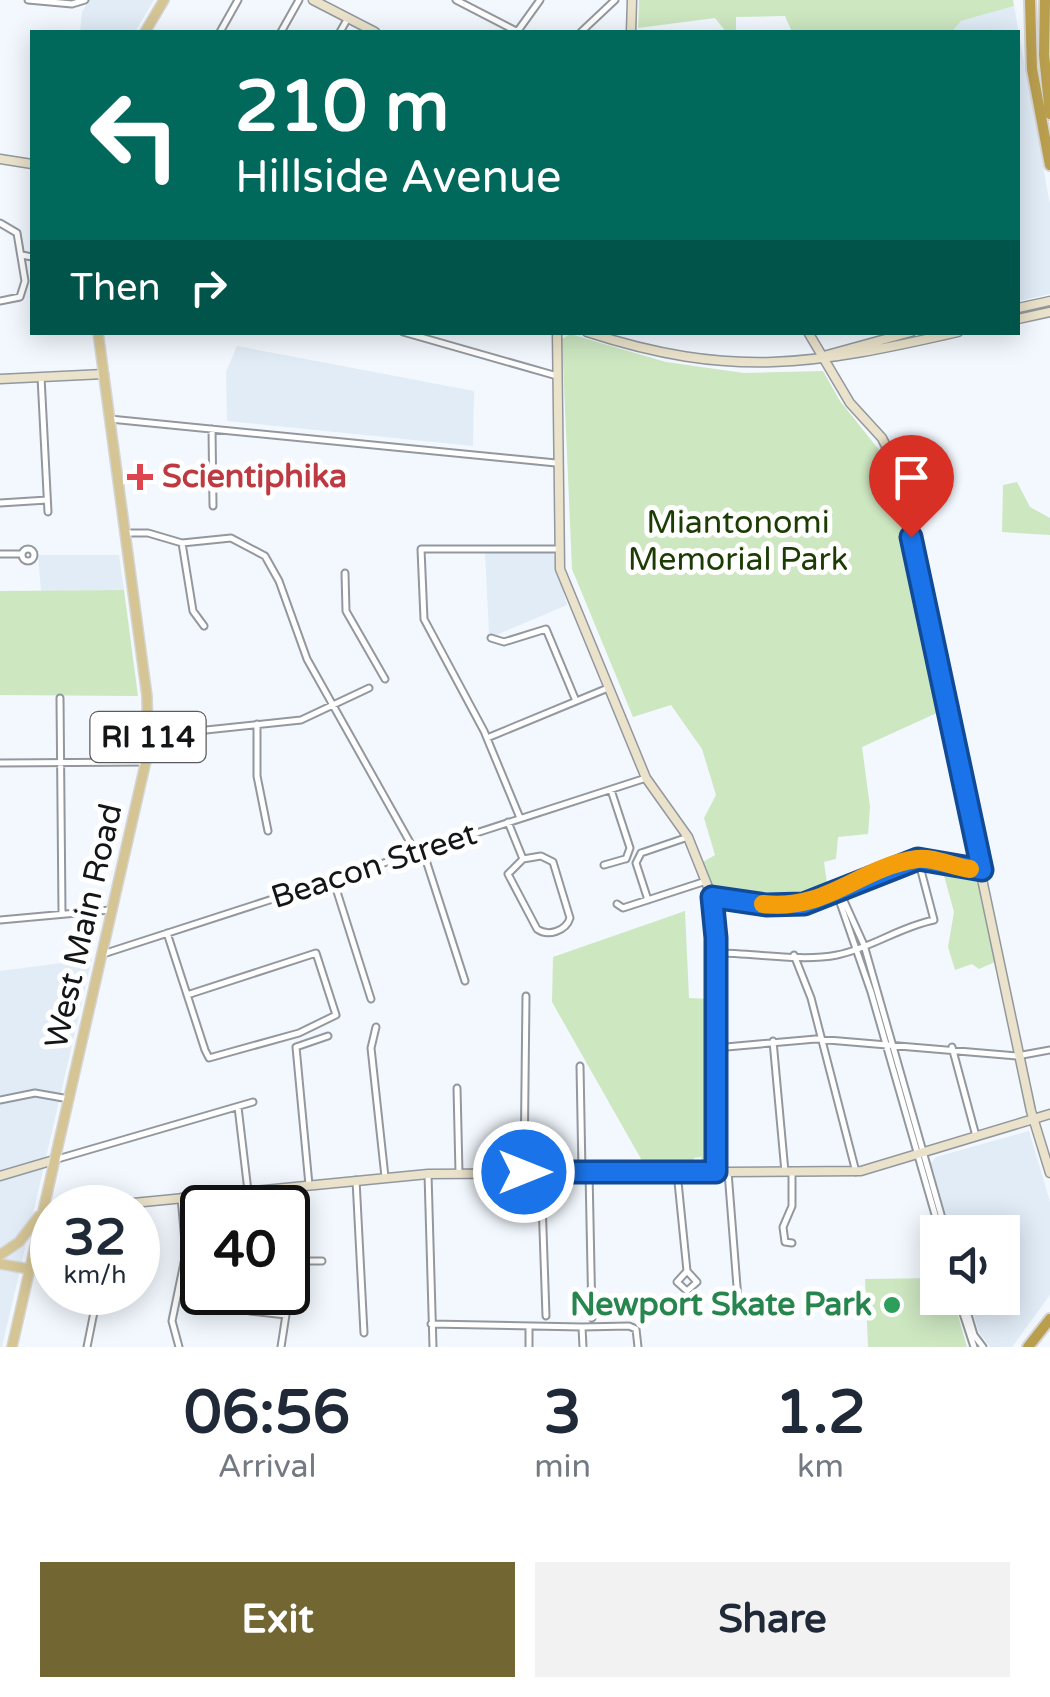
<!DOCTYPE html>
<style>
body{margin:0;font-family:"Varela Round",sans-serif;background:#f2f2f3;color:#1f2937;height:100vh;display:flex;flex-direction:column;font-size:38px;white-space:nowrap}
*{box-sizing:border-box;margin:0}
p{font-size:32px;color:#747a83}
.icon{flex:none;width:55px;height:55px;fill:none;stroke:currentColor;stroke-width:2;stroke-linecap:round;stroke-linejoin:round}
.map{position:relative;height:1347px;overflow:hidden}
.panel{display:flex;flex-direction:column;background:#fff;flex:1}
.panel>*{flex:none}
.hud{position:absolute;left:30px;top:30px;width:990px;height:305px;border-radius:0px;box-shadow:0 5px 25px #0003;background:#00695c;color:#fff;overflow:hidden}
.buttons{position:absolute;left:920px;top:1215px;display:grid;gap:20px}
.buttons a{display:grid;place-items:center;width:100px;height:100px;border-radius:0px;background:#fff;box-shadow:0 5px 25px #0003;font-size:50px}
.speed{position:absolute;left:30px;top:1185px;display:flex;gap:20px;font-size:50px;font-weight:700;text-align:center}
.speed>*{display:grid;place-content:center;width:130px;height:130px;border-radius:50%;background:#fff;box-shadow:0 5px 25px #0003;line-height:1}
.speed small{font-size:25px;font-weight:400}
.speed .limit{border:5px solid #111;border-radius:15px;background:#fff;color:#111}
.pin{position:absolute;display:grid;place-items:center;width:85px;height:85px;color:#fff;margin:-102px -42px;border-radius:50% 50% 50% 0;rotate:-45deg;box-shadow:0 0 10px #0007}
.pin .icon{rotate:45deg}
.me{position:absolute;width:110px;margin:-55px;rotate:90deg;stroke-linejoin:round;filter:drop-shadow(0 0 8px #0008)}
.turn{display:flex;align-items:center;gap:35px;height:210px;padding:0 40px;font-size:45px}
.turn .icon{width:130px;height:130px;stroke-width:2.5}
.turn b{display:block;font-size:70px;line-height:85px}
.then{display:flex;align-items:center;height:95px;padding:0 40px;background:#0003;gap:20px;font-size:38px}
.eta{display:flex;justify-content:space-evenly;align-items:center;height:170px;text-align:center}
.eta b{font-size:60px;font-weight:800;line-height:70px}
.button{display:flex;gap:20px;margin-top:auto;padding:20px 40px}
.button a{flex:1;height:115px;border-radius:0px;background:#726633;color:#fff;font-size:40px;font-weight:800;line-height:115px;text-align:center}
.button a+a{background:#f2f2f3;color:#1f2937}
.map>svg:first-child{display:block}
</style>
<div class="map">
<svg width="1050" height="1347" viewBox="0 0 1050 1347">
<rect width="100%" height="100%" fill="#f2f8fe"/>
<path fill="#e1ecf7" d="M89 0H154L135 32H80L82 12Z
M1014 6 1050 205V294L1018 301V32H953L961 21Z
M237 346 474 391 473 446 227 421 226 372Z
M485 553H553L567 605 494 636 489 633Z
M38 555H119L124 590 41 591Z
M92 959 2 1347H0V971Z
M1029 1131 1050 1202V1295L1012 1347H990L979 1332 969 1298H1002V1232H951L931 1163 936 1157Z"/>
<path fill="#cde7c1" d="M639 0H1013L1014 6 961 21 952 32H792L785 16 736 17V32H726L715 18 638 28Z
M570 334 666 362 744 373 823 371 840 401 891 465 939 712 862 747 870 807 868 834 838 837 836 859 824 862 828 891 780 899 713 889 703 862 715 855 704 818 716 795 702 749 671 705 633 717 572 569 562 339Z
M1017 482 1030 507 1050 518V535L1002 532 1003 485Z
M124 590 138 696 0 695V591Z
M925 864 976 875 995 962 979 969 972 964 955 970 948 947 954 912 943 872 925 873Z
M685 911 689 998 709 999V1165H703L701 1157 694 1158 692 1166H645L552 1002 553 957Z
M937 1278 938 1298H953L967 1347H868L865 1279Z"/>
<g fill="none" stroke-linecap="round" stroke-linejoin="round">
<g stroke="#93989e" stroke-width="9">
<path id="street" d="M28 0 72 4 85 0
M456 0 518 32
M220 32 238 0
M281 32 299 0
M340 32 348 18
M517 32 540 0
M581 32 615 0
M0 223 17 233 25 281 20 297 0 301
M22 255 32 257
M403 332 557 376
M41 377 48 512
M110 419 556 463
M212 429 213 506
M0 503 47 500
M125 533H148L182 543 231 538 265 556 279 581 307 659 416 853
M182 543 193 611 204 626
M22 555a6 6 0 1 1 12 0a6 6 0 1 1-12 0Z
M0 554H22
M345 573 346 611 385 679
M491 638 504 642 546 629 576 701
M60 698 62 912
M257 724V776L268 831
M149 736 301 720 369 688
M487 738 608 688
M0 763 146 762
M611 790 630 848 626 859
M520 818 484 731 424 619 421 549H558
M508 822 523 859
M423 851 465 981
M641 853 636 863 648 900
M641 853 688 837
M541 856 553 862 570 918C566 931 548 937 537 929L508 874 523 859Z
M604 865 625 859
M333 879 371 999
M840 892 864 945 946 1232
M837 894 871 992 940 1232
M712 897 767 905 804 904 919 859 982 870
M617 904 623 908 706 881
M0 920 110 910
M167 933 205 1050 209 1058 299 1033 336 1015 316 953 187 995
M718 953C755 953 801 962 837 955 872 948 899 927 934 920L918 859
M103 954 646 778
M794 955 811 998 856 1172
M376 1027 371 1048 385 1177
M773 1041 785 1172
M952 1047 976 1136
M715 1048 816 1039 1017 1056 1050 1050
M580 1066 582 1172
M457 1088 459 1173
M0 1100 35 1093 69 1099
M238 1107 248 1191
M54 1160 253 1102
M524 1172 526 996
M541 1172 546 1316
M589 1172 592 1318
M677 1172 687 1271 697 1282 687 1291 677 1282 687 1271
M728 1172 739 1312
M792 1172V1206L783 1227 785 1242 792 1243
M428 1174 433 1347
M356 1180 364 1333
M309 1185 296 1047 328 1036
M261 1190 263 1208
M288 1261H322
M958 1298 974 1347
M963 1298 974 1335 983 1347
M250 1311 286 1315
M431 1324 582 1327
M529 1327V1347
M87 1347 98 1292
M179 1347 172 1321 186 1253 181 1197
M281 1347 294 1263
M583 1347 582 1327 629 1326 636 1329 638 1347"/>
</g>
<g stroke="#93989e" stroke-width="11">
<path id="secondary" d="M313 0 375 32
M631 32 632 0
M0 159 32 164
M1018 308 1050 301
M1018 319 1050 312
M557 332 560 569 646 778 688 837 712 897 716 938V1172
M587 332C731 379 814 365 958 332
M808 332 850 403 882 438 894 462 1031 1111 1050 1173
M827 355 911 332
M0 379 104 374
M0 1176 54 1160
M82 1208 428 1174 861 1171 1050 1114"/>
</g>
<g stroke="#d5d5d5" stroke-width="12">
<path id="primary" d="M145 32 164 0
M0 1255 19 1242 39 1216
M0 1264 29 1269
M12 1347 148 752 147 696 98 332"/>
</g>
<g stroke="#d5d5d5" stroke-width="14">
<path id="highway" d="M1030 0 1032 69 1050 165
M1045 0 1044 55 1050 114
M1028 1347 1050 1319"/>
</g>
<use href="#street" stroke="#fff" stroke-width="5"/>
<use href="#secondary" stroke="#eae2ca" stroke-width="8"/>
<use href="#primary" stroke="#d5c595" stroke-width="9"/>
<use href="#highway" stroke="#b99e4e" stroke-width="10"/>
</g>
<g fill="none" stroke-linecap="round" stroke-linejoin="round">
<g stroke="#114b97" stroke-width="25">
<path id="route" d="M524 1172H716V938L712 897 766 905 804 904 918 859 982 870 911 537"/>
</g>
<use href="#route" stroke="#1a73e8" stroke-width="18"/>
<path stroke="#f59e0b" stroke-width="18" d="M763 904C829 911 859 867 917 859 935 857 952 867 970 869"/>
</g>
<path fill="#e0444e" stroke="#fff" stroke-width="4" d="M135 462h10v10h10v10h-10v10h-10v-10h-10v-10h10z"/>
<circle fill="#2e9e5b" stroke="#fff" stroke-width="4" cx="892" cy="1305" r="10"/>
<g text-anchor="middle" dominant-baseline="central" stroke-width="10" stroke-linejoin="round" paint-order="stroke">
<rect fill="#fff" stroke="#5a5b5d" stroke-width="2.5" x="90.5" y="712" width="115" height="50" rx="8"/>
<g font-size="30" font-weight="bold" fill="#131517">
<text x="148" y="737">RI 114</text>
</g>
<g font-size="32" font-weight="bold" fill="#be3a42" stroke="#fff" text-anchor="start">
<text x="162" y="477">Scientiphika</text>
</g>
<g font-size="32" fill="#1c3c04" stroke="#fff">
<text x="738" y="523">Miantonomi<tspan x="738" dy="37">Memorial Park</tspan></text>
</g>
<g font-size="32" fill="#131517" stroke="#fff">
<text transform="translate(374 866) rotate(-18)">Beacon Street</text>
<text transform="translate(84 926) rotate(-77)">West Main Road</text>
</g>
<g font-size="32" font-weight="bold" fill="#27864d" stroke="#fff" text-anchor="end">
<text x="872" y="1305">Newport Skate Park</text>
</g>
</g>
</svg>
<div class="buttons">
<a><svg class="icon" aria-label="sound" viewBox="0 0 24 24"><path d="M4 9h4l5-4v14l-5-4H4zM17 9q2 3 0 6"/></svg></a>
</div>
<div class="speed"><div>32<small>km/h</small></div><div class="limit">40</div></div>
<div class="pin" style="left:911px;top:537px;background:#d93025"><svg class="icon" aria-label="arrive" viewBox="0 0 24 24"><path d="M6 21V4h12l-3 4 3 4H6"/></svg></div>
<svg class="me" style="left:524px;top:1172px" viewBox="-20 -20 40 40"><circle r="17" fill="#1a73e8" stroke="#fff" stroke-width="3"/><path d="M0-11L8 9 0 5-8 9z" fill="#fff"/></svg>
<div class="hud">
<div class="turn"><svg class="icon" aria-label="left" viewBox="0 0 24 24"><path d="M17 20v-9H6M10 6l-5 5 5 5"/></svg><div><b>210 m</b>Hillside Avenue</div></div>
<div class="then">Then<svg class="icon" aria-label="right" viewBox="0 0 24 24"><path d="M7 20v-9h11M14 6l5 5-5 5"/></svg></div>
</div>
</div>
<section class="panel">
<div class="eta">
<div><b>06:56</b><p>Arrival</p></div>
<div><b>3</b><p>min</p></div>
<div><b>1.2</b><p>km</p></div>
</div>
<div class="button"><a>Exit</a><a>Share</a></div>
</section>
